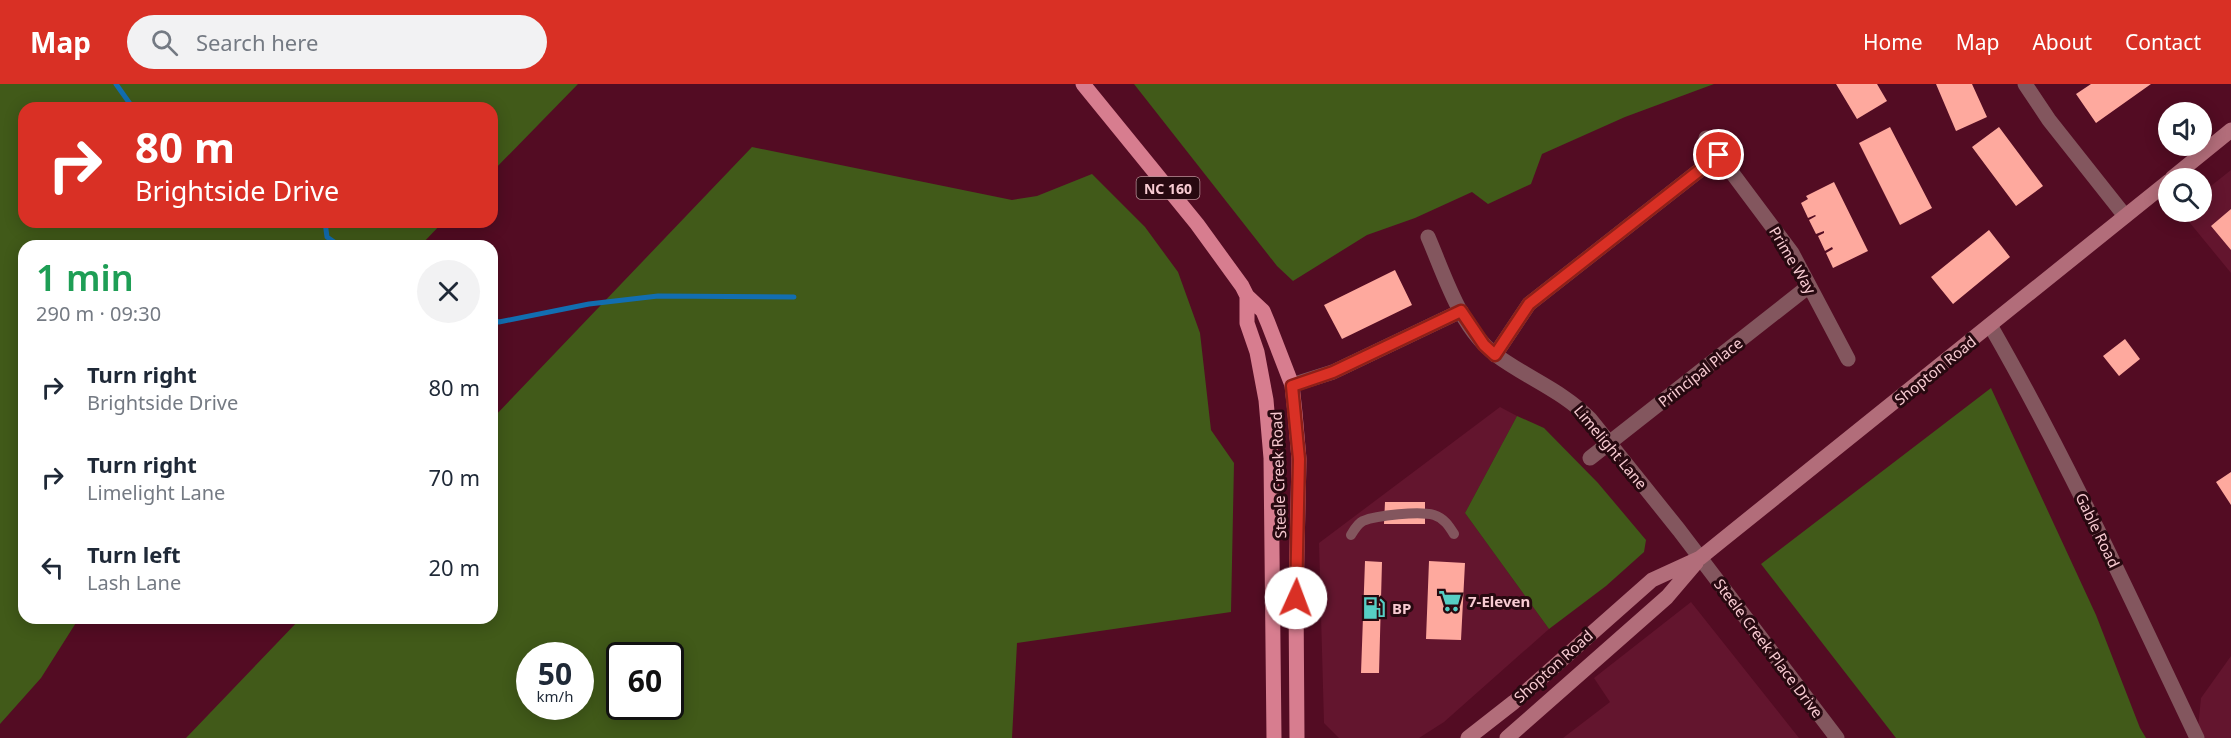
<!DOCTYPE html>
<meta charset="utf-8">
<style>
body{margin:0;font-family:"Noto Sans",sans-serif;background:#f2f2f3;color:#1f2937;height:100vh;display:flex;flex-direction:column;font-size:22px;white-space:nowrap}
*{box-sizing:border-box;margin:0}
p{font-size:20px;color:#747a83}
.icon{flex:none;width:33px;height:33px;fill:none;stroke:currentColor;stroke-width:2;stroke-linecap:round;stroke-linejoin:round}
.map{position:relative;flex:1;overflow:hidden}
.drawer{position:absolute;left:18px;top:156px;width:480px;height:384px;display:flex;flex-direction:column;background:#fff;border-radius:18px;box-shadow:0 3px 15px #0003}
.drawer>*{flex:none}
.banner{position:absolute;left:18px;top:18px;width:480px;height:126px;border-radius:18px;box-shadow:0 3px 15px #0003;background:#d93025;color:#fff;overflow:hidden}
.fabs{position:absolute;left:2158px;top:18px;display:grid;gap:12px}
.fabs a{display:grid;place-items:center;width:54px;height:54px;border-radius:50%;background:#fff;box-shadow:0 3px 15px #0003;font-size:30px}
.speed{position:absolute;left:516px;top:558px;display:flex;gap:12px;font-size:30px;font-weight:700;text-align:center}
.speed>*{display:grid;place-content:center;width:78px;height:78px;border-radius:50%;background:#fff;box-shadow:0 3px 15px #0003;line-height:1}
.speed small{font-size:15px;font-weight:400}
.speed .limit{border:3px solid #111;border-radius:9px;background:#fff;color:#111}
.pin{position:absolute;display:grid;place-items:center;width:51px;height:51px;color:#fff;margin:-26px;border:3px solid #fff;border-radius:50%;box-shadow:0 2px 6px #0007}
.me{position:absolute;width:66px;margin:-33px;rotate:2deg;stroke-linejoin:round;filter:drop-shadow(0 0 4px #0008)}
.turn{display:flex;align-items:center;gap:21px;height:126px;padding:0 18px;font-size:27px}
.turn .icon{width:78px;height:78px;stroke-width:2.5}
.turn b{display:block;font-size:42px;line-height:51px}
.round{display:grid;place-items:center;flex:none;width:63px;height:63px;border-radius:32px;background:#f2f2f3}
.summary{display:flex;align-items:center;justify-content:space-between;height:102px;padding:0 18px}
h1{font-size:36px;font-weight:600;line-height:45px;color:#1e9e55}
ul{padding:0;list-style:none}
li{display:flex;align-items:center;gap:18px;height:90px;padding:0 18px}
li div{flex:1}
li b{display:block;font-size:22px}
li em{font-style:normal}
header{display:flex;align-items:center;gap:36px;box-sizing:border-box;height:84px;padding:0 30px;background:#d93025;color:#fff}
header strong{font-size:28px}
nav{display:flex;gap:33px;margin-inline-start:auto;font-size:21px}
.search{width:420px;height:54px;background:#f2f2f3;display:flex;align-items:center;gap:15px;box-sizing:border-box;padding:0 21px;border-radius:33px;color:#747a83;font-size:22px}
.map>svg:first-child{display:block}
</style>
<header>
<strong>Map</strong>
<div class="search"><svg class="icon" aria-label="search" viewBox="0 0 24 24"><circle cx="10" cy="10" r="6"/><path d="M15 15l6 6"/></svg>Search here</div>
<nav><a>Home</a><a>Map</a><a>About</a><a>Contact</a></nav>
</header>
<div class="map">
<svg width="2231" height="654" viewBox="0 0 2231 654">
<rect width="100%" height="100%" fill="#530c23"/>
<path fill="#63152e" d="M2231 86V189L2181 128H2202V109Z
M1500 323 1517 332 1465 429 1549 545 1444 638 1419 654H1339L1324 639 1319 459Z
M1691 518 1799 654H1563L1610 618 1594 594Z
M2231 572V654H2197L2201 614Z"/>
<path fill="#415a19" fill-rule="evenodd" d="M0 0H578L492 88V24H24V138H443L420 162H24V534H79L41 594 0 640Z
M1134 0H1714L1625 33 1542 70 1531 100 1488 120 1472 108 1415 134 1367 151 1293 197 1277 182Z
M752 63 1012 116 1037 112 1092 90 1145 143 1178 188 1200 249 1211 346 1234 379 1231 528 1017 559 1012 654H186L301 534H492V335ZM530 572H580V622H530ZM620 572H670V622H620Z
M1991 304 2096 531 2140 644 2146 654H1896L1761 480Z
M1517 332 1544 344 1598 399 1646 456 1644 468 1606 502 1549 545 1465 429Z"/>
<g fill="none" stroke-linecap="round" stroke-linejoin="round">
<path stroke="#126eb1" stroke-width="5" d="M116 0 133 24
M325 138 327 153 340 162
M492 236 499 238 589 220 658 212 794 213"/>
</g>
<path fill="#fea99e" d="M1836 0H1877L1887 17 1857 35Z
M1936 0H1972L1987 33 1956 47Z
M2091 0H2151L2096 39 2076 10Z
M1890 43 1932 124 1900 141 1859 59Z
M1999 43 2043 102 2016 122 1972 63Z
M1834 98 1868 167 1833 184 1826 169 1833 165 1832 163 1825 167 1818 152 1824 149V147L1816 150 1809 136 1816 132 1815 131 1808 134 1801 119 1808 115 1806 112Z
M2231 125V166L2211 142Z
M1989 146 2010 173 1953 220 1931 193Z
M1395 186 1412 221 1342 255 1324 221Z
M2125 255 2140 275 2119 292 2103 272Z
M2231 388V421L2216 398Z
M1385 418H1425V440H1384Z
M1365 477 1382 478 1379 589H1361Z
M1429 477 1465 479 1461 556 1426 555Z"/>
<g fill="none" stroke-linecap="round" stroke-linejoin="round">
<path stroke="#83565e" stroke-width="10" d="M1351 451C1354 446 1358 439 1363 437 1377 431 1420 427 1434 431 1444 434 1449 442 1454 450"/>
<path stroke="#83565e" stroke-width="15" d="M2025 0 2049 36 2125 132
M1706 54 1792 169 1848 275
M1428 153C1445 192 1460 244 1496 271 1527 294 1563 307 1590 335L1679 446 1837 654
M1990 241C2067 375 2131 515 2197 654
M1495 271 1529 220 1719 71
M1292 301 1333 288 1461 227
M1590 374 1809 202"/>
<path stroke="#b26d7a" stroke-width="15" d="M2172 94 2231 46
M1468 654 1514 618 1652 496 1700 474 1721 457 2169 97
M1507 654 1667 513 1696 479"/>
<path stroke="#d77d8f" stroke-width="15" d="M1083 0 1197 140 1242 202 1247 212V239L1257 268 1266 316 1271 374 1274 654
M1247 212 1263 227 1268 239 1292 301 1295 329 1299 375 1296 511 1297 654"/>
</g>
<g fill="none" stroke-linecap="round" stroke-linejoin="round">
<g stroke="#8d1f18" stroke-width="15">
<path id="route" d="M1296 514 1299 375 1292 302 1333 288 1461 227 1484 261 1495 271 1529 220 1719 71"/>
</g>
<use href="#route" stroke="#d93025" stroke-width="10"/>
</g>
<defs>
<g id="supermarket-bare" transform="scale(1.8)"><path d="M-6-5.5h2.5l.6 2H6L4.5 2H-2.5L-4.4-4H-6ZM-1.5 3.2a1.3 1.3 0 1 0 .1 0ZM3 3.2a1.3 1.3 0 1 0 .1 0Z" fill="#56cec4" stroke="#270910" stroke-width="2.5" paint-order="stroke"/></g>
<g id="fuel-bare" transform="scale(1.8)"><path d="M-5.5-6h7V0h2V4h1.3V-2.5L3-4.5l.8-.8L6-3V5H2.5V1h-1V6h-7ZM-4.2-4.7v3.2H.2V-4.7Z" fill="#56cec4" stroke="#270910" stroke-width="2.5" paint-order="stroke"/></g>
</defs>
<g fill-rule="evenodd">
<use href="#supermarket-bare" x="1450" y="517"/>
<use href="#fuel-bare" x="1374" y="524"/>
</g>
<g text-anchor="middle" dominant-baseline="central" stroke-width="6" stroke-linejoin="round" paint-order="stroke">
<rect fill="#270910" stroke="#b99198" stroke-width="1.5" x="1136.5" y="93" width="63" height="22" rx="4.5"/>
<g font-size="14" font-weight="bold" fill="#f8cbd2">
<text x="1168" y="104">NC 160</text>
</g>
<g font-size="15" fill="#f8cbd2" stroke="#270910">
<text transform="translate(1793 176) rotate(59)">Prime Way</text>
<text transform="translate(1935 286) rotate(-39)">Shopton Road</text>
<text transform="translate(1700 288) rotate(-38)">Principal Place</text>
<text transform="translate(1611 363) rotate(50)">Limelight Lane</text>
<text transform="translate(1278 391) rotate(-92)">Steele Creek Road</text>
<text transform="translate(2098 446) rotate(64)">Gable Road</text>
<text transform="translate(1769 564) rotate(53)">Steele Creek Place Drive</text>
<text transform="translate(1553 582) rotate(-42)">Shopton Road</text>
</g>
<g font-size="15" font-weight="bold" fill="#f8cbd2" stroke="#270910" text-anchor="start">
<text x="1468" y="517">7-Eleven</text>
<text x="1392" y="524">BP</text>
</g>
</g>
</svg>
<div class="fabs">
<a><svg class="icon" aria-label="sound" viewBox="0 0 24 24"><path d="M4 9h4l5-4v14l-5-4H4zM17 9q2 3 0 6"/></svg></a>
<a><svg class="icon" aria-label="search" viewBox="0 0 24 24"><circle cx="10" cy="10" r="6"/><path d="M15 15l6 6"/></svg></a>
</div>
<div class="speed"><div>50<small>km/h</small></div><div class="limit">60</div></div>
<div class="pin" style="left:1719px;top:71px;background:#d93025"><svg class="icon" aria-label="arrive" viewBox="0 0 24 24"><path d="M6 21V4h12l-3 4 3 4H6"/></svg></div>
<svg class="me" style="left:1296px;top:514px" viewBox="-20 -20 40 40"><circle r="19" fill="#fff"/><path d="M0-13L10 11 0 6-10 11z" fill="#d93025"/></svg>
<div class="banner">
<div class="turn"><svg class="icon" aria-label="right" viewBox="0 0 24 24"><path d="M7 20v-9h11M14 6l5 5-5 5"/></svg><div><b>80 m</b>Brightside Drive</div></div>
</div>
<section class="drawer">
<div class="summary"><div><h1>1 min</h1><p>290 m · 09:30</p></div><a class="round"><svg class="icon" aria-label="close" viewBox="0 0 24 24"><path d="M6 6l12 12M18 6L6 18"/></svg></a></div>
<ul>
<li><svg class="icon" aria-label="right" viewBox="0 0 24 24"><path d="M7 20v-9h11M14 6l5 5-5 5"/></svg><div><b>Turn right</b><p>Brightside Drive</p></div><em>80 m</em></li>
<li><svg class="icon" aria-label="right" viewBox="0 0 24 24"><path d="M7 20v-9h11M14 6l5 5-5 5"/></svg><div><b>Turn right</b><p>Limelight Lane</p></div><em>70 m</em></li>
<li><svg class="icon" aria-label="left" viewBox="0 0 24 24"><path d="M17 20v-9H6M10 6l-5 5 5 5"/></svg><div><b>Turn left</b><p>Lash Lane</p></div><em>20 m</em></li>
</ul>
</section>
</div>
